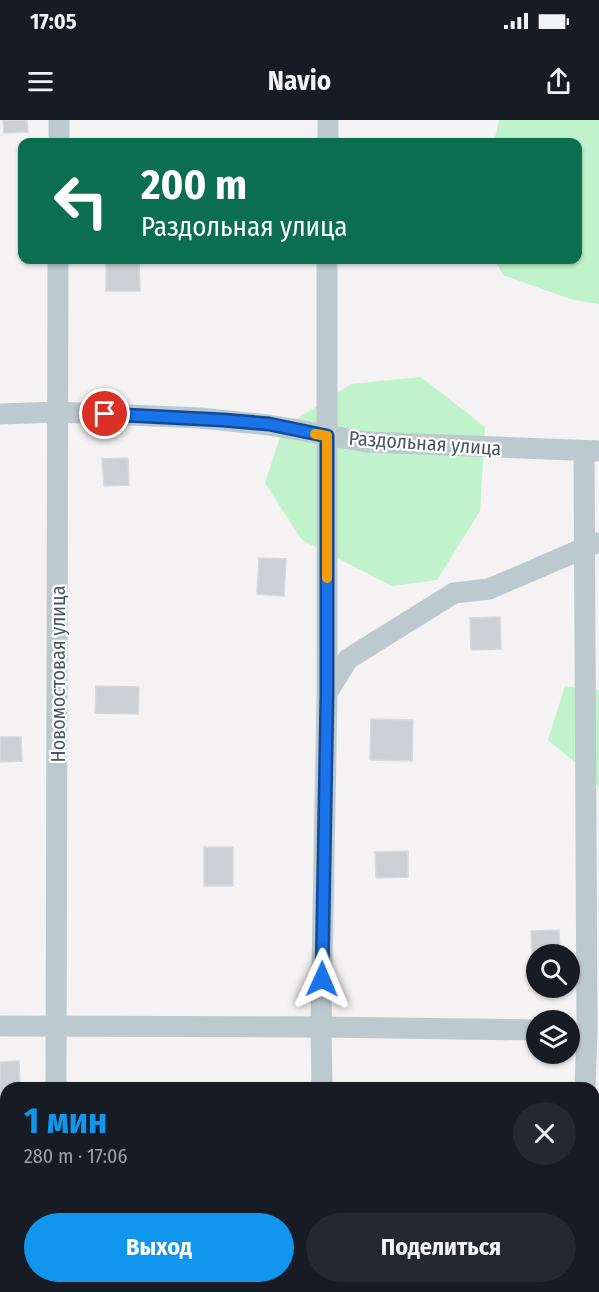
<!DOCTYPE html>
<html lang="ru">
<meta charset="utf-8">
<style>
body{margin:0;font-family:"Fira Sans Condensed",sans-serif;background:#242831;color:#f1f3f6;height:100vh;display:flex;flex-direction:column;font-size:22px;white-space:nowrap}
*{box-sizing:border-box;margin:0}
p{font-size:20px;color:#9ea1a6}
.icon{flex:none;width:33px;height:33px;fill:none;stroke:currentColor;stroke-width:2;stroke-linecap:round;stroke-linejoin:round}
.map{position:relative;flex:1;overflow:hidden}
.side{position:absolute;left:0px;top:962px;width:600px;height:212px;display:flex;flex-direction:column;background:#171b24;border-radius:18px 18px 0 0;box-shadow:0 2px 4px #0004}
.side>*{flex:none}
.top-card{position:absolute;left:18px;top:18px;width:564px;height:126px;border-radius:12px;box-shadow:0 2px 4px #0004;background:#0b6e4f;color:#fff;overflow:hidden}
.fabs{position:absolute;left:526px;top:824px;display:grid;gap:12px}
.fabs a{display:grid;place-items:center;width:54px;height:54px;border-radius:50%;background:#171b24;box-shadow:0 2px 4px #0004;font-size:30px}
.pin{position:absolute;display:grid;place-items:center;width:51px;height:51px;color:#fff;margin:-26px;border:3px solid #fff;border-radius:50%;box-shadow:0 2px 6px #0007}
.me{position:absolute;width:66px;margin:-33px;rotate:1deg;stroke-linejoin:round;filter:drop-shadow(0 0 4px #0008)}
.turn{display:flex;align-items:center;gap:21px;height:126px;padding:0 24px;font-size:27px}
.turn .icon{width:78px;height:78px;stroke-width:2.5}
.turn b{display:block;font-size:42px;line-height:51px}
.round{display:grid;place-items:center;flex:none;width:63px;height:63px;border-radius:32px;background:#242831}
.overview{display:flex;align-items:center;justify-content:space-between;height:102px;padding:0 24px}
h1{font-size:36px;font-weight:700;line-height:45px;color:#1196ee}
.button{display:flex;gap:12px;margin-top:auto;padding:12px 24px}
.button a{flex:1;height:69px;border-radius:36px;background:#1196ee;color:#fff;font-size:24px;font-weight:700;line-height:69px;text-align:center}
.button a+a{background:#242831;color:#f1f3f6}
.status{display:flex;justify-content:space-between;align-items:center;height:42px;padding:0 30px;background:#171b24;direction:ltr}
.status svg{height:16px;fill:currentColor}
header{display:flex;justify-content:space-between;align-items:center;height:78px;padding:0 24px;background:#171b24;font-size:27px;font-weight:700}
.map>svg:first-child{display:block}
</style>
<div class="status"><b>17:05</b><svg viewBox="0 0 49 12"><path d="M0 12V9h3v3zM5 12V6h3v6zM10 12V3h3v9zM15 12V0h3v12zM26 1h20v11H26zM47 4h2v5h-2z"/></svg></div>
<header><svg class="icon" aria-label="menu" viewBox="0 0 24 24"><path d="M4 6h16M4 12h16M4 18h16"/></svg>Navio<svg class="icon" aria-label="share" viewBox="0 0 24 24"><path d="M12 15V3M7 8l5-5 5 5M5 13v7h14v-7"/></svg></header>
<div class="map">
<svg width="599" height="1172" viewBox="0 0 599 1172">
<rect width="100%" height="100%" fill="#f4f2f2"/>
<path fill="#c0f2cb" d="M499 0H599V184L573 180 503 155 495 140H578V22H494Z
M421 257 485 307 480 391 437 460 392 466 302 420 265 363 283 308 351 264Z
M565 566 599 570V669L591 655 548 620Z"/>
<path fill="#ccd0d4" stroke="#d6d9dd" stroke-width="1.5" d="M3 0H27L28 12 4 13Z
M106 142H139L140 171H106Z
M128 338 129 365 104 366 102 339Z
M259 438 286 439 284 476 257 474Z
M500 497 501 529 471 530 470 498Z
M96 566 139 567 138 594 95 593Z
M371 599 413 600 412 641 370 640Z
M0 617H21L22 641 0 642Z
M204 727H233V766H204Z
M408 731V757L376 758 375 732Z
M559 810 560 834H537V836H532L531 811Z
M19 941 20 968H6V981H0V942Z
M0 1059H6V1098H0Z"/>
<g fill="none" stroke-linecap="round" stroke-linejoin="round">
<path stroke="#bcc9cf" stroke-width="21" d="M59 22V0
M328 22V0
M0 294 58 292 200 298 269 305 367 322 599 331
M584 331 587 910 585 968
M327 573 348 539 454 473 489 469 596 423
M0 906 321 907 537 910
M56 968 58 140
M322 968 321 907 327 573V140
M324 1167V1172
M52 1172V1167
M577 1172V1167"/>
</g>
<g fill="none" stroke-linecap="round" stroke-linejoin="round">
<g stroke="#114b97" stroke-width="15">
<path id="route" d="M105 294 223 300 269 304 327 316V573L322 859"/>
</g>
<use href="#route" stroke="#1a73e8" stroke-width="10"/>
<path stroke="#f59e0b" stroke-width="10" d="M315 314 327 316V458"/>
</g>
<g text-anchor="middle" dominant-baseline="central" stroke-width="4.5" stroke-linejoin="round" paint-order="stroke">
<g font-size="20" fill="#485960" stroke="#fff">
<text transform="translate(425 323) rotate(4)">Раздольная улица</text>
<text transform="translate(58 554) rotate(-90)">Новомостовая улица</text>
</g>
</g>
</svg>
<div class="fabs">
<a><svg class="icon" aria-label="search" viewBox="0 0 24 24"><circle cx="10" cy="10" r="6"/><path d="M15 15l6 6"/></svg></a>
<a><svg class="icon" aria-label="layers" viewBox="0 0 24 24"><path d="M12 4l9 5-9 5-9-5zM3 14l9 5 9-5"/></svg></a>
</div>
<div class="pin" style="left:105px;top:294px;background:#d93025"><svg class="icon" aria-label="arrive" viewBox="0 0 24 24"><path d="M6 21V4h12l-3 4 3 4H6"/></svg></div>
<svg class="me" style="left:322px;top:859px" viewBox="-20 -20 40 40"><path d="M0-17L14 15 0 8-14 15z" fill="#1a73e8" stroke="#fff" stroke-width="4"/></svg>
<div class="top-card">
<div class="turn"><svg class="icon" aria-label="left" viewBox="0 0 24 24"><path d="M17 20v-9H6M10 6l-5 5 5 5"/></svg><div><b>200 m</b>Раздольная улица</div></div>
</div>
<section class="side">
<div class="overview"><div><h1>1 мин</h1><p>280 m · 17:06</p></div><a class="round"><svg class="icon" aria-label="close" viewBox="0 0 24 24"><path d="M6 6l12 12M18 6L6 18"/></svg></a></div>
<div class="button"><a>Выход</a><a>Поделиться</a></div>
</section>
</div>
